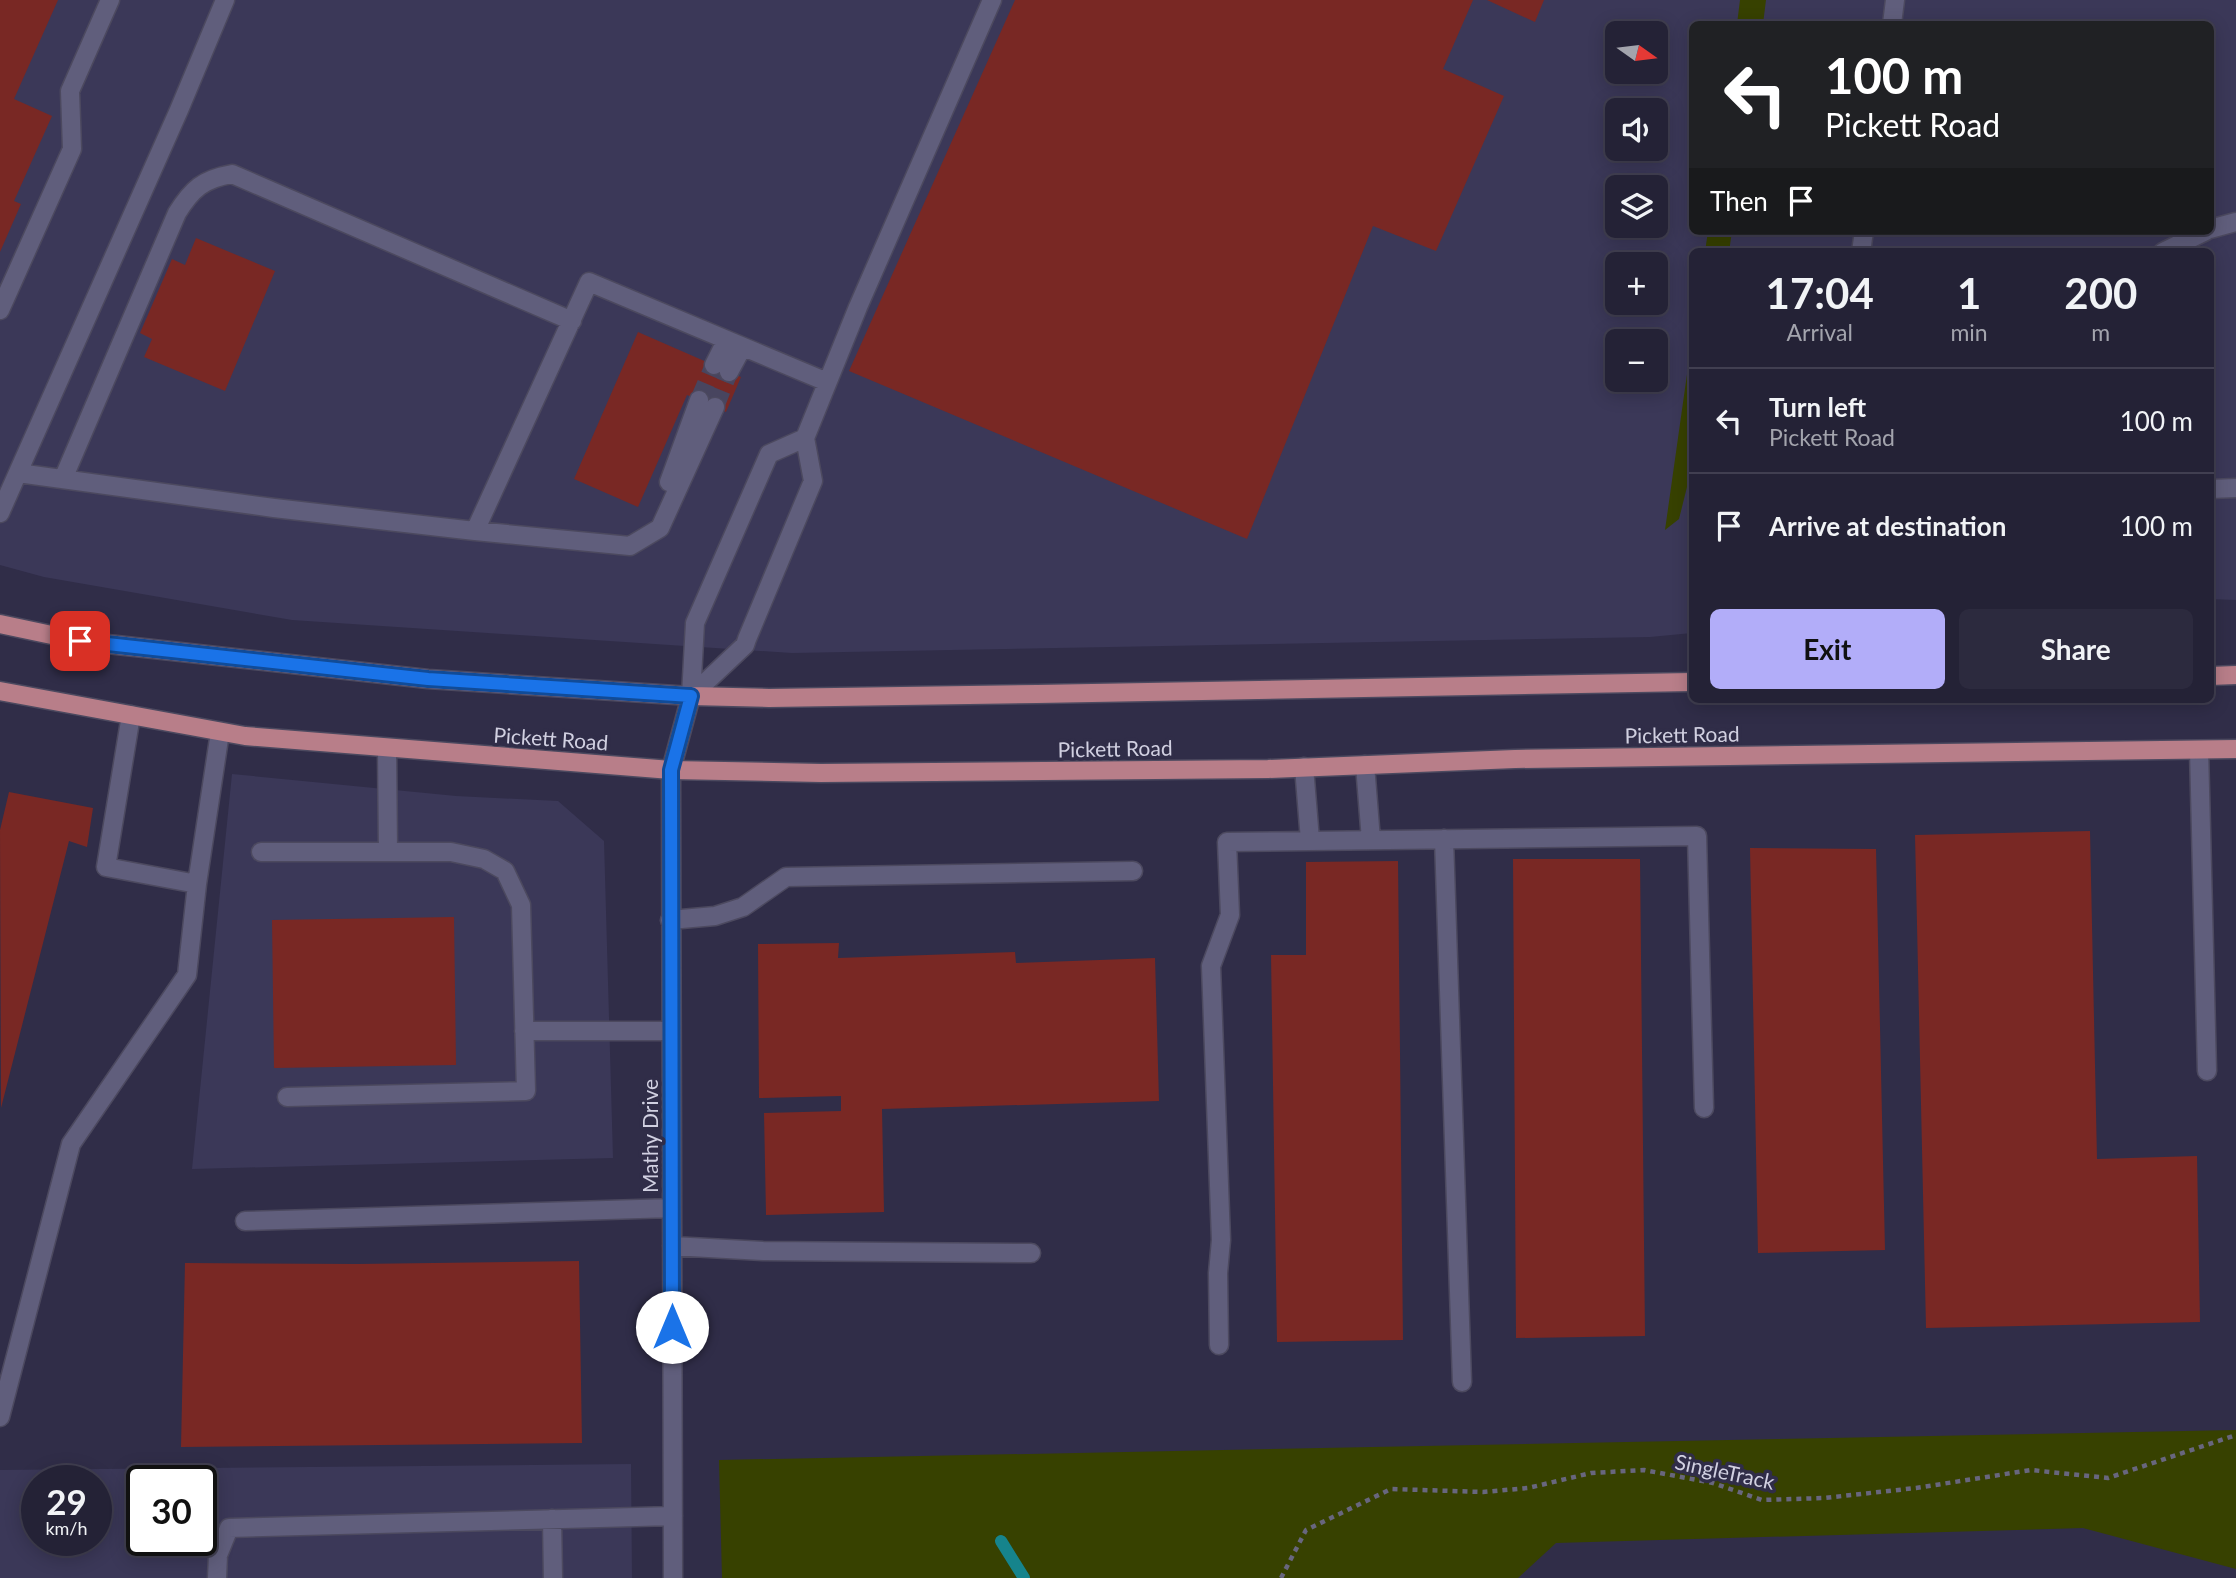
<!DOCTYPE html>
<meta charset="utf-8">
<style>
body{margin:0;font-family:Lato,sans-serif;background:#2c2a3e;color:#f1f3f6;height:100vh;display:flex;flex-direction:column;font-size:26px;white-space:nowrap}
*{box-sizing:border-box;margin:0}
p{font-size:23px;color:#a3a4ad}
.icon{flex:none;width:38px;height:38px;fill:none;stroke:currentColor;stroke-width:2;stroke-linecap:round;stroke-linejoin:round}
.map{position:relative;flex:1;overflow:hidden}
.sheet{position:absolute;left:1689px;top:248px;width:525px;height:455px;display:flex;flex-direction:column;background:#242236;border-radius:10px;box-shadow:0 4px 18px #0003,0 0 0 2px #413f51}
.sheet>*{flex:none}
.hud{position:absolute;left:1689px;top:21px;width:525px;height:214px;border-radius:10px;box-shadow:0 4px 18px #0003,0 0 0 2px #413f51;background:#202124;color:#fff;overflow:hidden}
.needle{width:46px;rotate:104deg}
.controls{position:absolute;left:1605px;top:21px;display:grid;gap:14px}
.controls a{display:grid;place-items:center;width:63px;height:63px;border-radius:10px;background:#242236;box-shadow:0 4px 18px #0003,0 0 0 2px #413f51;font-size:35px}
.speed{position:absolute;left:21px;top:1465px;display:flex;gap:14px;font-size:35px;font-weight:700;text-align:center}
.speed>*{display:grid;place-content:center;width:91px;height:91px;border-radius:50%;background:#242236;box-shadow:0 4px 18px #0003,0 0 0 2px #413f51;line-height:1}
.speed small{font-size:18px;font-weight:400}
.speed .limit{border:4px solid #111;border-radius:10px;background:#fff;color:#111}
.pin{position:absolute;display:grid;place-items:center;width:60px;height:60px;color:#fff;margin:-30px;border-radius:14px;box-shadow:0 4px 10px #0006}
.me{position:absolute;width:77px;margin:-38px;rotate:0deg;stroke-linejoin:round;filter:drop-shadow(0 0 5px #0008)}
.turn{display:flex;align-items:center;gap:24px;height:147px;padding:0 21px;font-size:32px}
.turn .icon{width:91px;height:91px;stroke-width:2.5}
.turn b{display:block;font-size:49px;line-height:60px}
.then{display:flex;align-items:center;height:66px;padding:0 21px;background:#0003;gap:14px;font-size:26px}
.eta{display:flex;justify-content:space-evenly;align-items:center;height:119px;text-align:center}
.eta b{font-size:42px;font-weight:700;line-height:49px}
.action{display:flex;gap:14px;margin-top:auto;padding:14px 21px}
.action a{flex:1;height:80px;border-radius:10px;background:#b2adf9;color:#111;font-size:28px;font-weight:700;line-height:80px;text-align:center}
.action a+a{background:#2c2a3e;color:#f1f3f6}
ul{padding:0;list-style:none}
li{display:flex;align-items:center;gap:21px;height:105px;padding:0 21px;border-top:2px solid #413f51}
li div{flex:1}
li b{display:block;font-size:26px}
li em{font-style:normal}
.map>svg:first-child{display:block}
</style>
<div class="map">
<svg width="2236" height="1578" viewBox="0 0 2236 1578">
<rect width="100%" height="100%" fill="#302d48"/>
<path fill="#3b3858" fill-rule="evenodd" d="M0 0H2236V600L2210 599V252H1692V633L1650 637 792 653 292 620 44 577 0 565ZM1692 24H2210V231H1692ZM1617 33H1656V72H1617ZM1617 110H1656V149H1617ZM1617 187H1656V226H1617ZM1617 264H1656V303H1617ZM1617 341H1656V380H1617Z
M232 774 456 796 558 801 604 841 613 1158 192 1169Z
M631 1464 632 1578H0V1470ZM37 1480H96V1540H37ZM142 1480H201V1540H142Z"/>
<path fill="#374100" d="M1740 0H1766L1763 24H1737Z
M1708 231H1732L1729 252H1705Z
M1692 339V467L1679 519 1665 530Z
M2236 1430V1569L2083 1528 1556 1543 1518 1578H722L719 1460Z"/>
<g fill="none" stroke-linecap="round" stroke-linejoin="round">
<path stroke="#16848c" stroke-width="12" d="M1001 1541 1024 1578"/>
</g>
<path fill="#792824" d="M0 0H58L14 99 52 116 14 201 21 204 0 252Z
M1015 0H1473L1443 69 1504 96 1436 251 1373 226 1247 539 849 371Z
M1487 0H1544L1535 22Z
M196 238 275 271 225 391 144 357 152 339 140 333 172 259 185 265Z
M638 332 741 377 726 412 687 395 638 507 574 479Z
M9 792 93 808 87 847 69 841 1 1108 0 830Z
M2090 831 2097 1159 2197 1156 2200 1322 1926 1328 1915 835Z
M1750 848 1876 849 1885 1250 1758 1253Z
M1513 859H1640L1645 1336 1516 1338Z
M1398 861 1403 1340 1277 1342 1271 955H1306V862Z
M454 917 456 1065 274 1068 272 920Z
M839 943 838 958 1015 952 1016 963 1155 958 1159 1101 882 1109 884 1212 766 1215 764 1113 841 1111V1096L759 1098 758 944Z
M579 1261 582 1443 181 1447 185 1263 357 1264Z"/>
<g fill="none" stroke-linecap="round" stroke-linejoin="round">
<path stroke="#48455f" stroke-width="18" stroke-dasharray="18 9" stroke-linecap="butt" d="M699 400 714 365
M715 407 729 372"/>
<g stroke="#4c495f" stroke-width="21">
<path id="minor" d="M1892 24 1895 0
M2210 229 2236 222
M1861 252 1864 231
M2163 252 2206 231
M0 310 72 149 70 91 110 0
M714 365 726 341
M729 372 742 348
M18 473 274 508 475 531 589 282 827 382
M63 479 177 213C192 189 203 179 232 174L572 321
M669 482 699 400
M2210 489 2236 488
M0 513 179 110 225 0
M475 531 630 546 660 528 715 407
M691 696 745 645 747 639 813 481 805 438 858 307 992 0
M131 715 106 867 197 884 220 732
M387 748 388 852
M2199 750 2207 1071
M1365 765 1371 840
M1304 767 1310 840
M1444 839 1462 1382
M261 852H451L484 859 505 871 521 905 526 1091 287 1097
M670 920 715 916 743 907 786 877 1133 871
M524 1031H671
M245 1221 672 1208
M672 1246 763 1251 1031 1253
M1219 1345 1218 1273 1221 1240 1211 966 1230 915 1227 842 1697 836 1704 1108
M0 1417 71 1144 187 975 197 884
M552 1519 553 1578
M217 1578 218 1555 229 1528 673 1516
M673 1578 671 770 691 696 695 623 769 454 805 438"/>
</g>
<g stroke="#4c495f" stroke-width="21">
<path id="major" d="M0 624 80 641 428 679 691 696 769 698 1037 694 1692 682
M2210 676 2236 675
M0 691 245 736 671 770 821 773 1268 769 1515 759 2236 749"/>
</g>
<path stroke="#68667e" stroke-width="4.5" stroke-dasharray="5 5" stroke-linecap="butt" d="M1281 1578 1306 1530 1391 1489 1483 1492 1528 1488 1591 1473 1644 1470 1713 1483 1762 1500 1824 1498 1916 1488 2031 1470 2108 1478 2236 1435"/>
<use href="#minor" stroke="#605e7c" stroke-width="18"/>
<use href="#major" stroke="#b87e89" stroke-width="18"/>
</g>
<g fill="none" stroke-linecap="round" stroke-linejoin="round">
<g stroke="#114b97" stroke-width="18">
<path id="route" d="M80 641 428 679 691 696 671 770 672 1327"/>
</g>
<use href="#route" stroke="#1a73e8" stroke-width="12"/>
</g>
<g text-anchor="middle" dominant-baseline="central" stroke-width="7" stroke-linejoin="round" paint-order="stroke">
<g font-size="21" fill="#d1d0e1" stroke="#302d48">
<text transform="translate(1682 734) rotate(-1)">Pickett Road</text>
<text transform="translate(551 738) rotate(4)">Pickett Road</text>
<text transform="translate(1115 748) rotate(-1)">Pickett Road</text>
<text transform="translate(649 1136) rotate(-90)">Mathy Drive</text>
<text transform="translate(1725 1471) rotate(12)">SingleTrack</text>
</g>
</g>
</svg>
<div class="controls">
<a><svg class="needle" viewBox="-14 -14 28 28"><path d="M0-13l5 13h-10z" fill="#e53935"/><path d="M0 13l5-13h-10z" fill="#a3a4ad"/></svg></a>
<a><svg class="icon" aria-label="sound" viewBox="0 0 24 24"><path d="M4 9h4l5-4v14l-5-4H4zM17 9q2 3 0 6"/></svg></a>
<a><svg class="icon" aria-label="layers" viewBox="0 0 24 24"><path d="M12 4l9 5-9 5-9-5zM3 14l9 5 9-5"/></svg></a>
<a>+</a>
<a>−</a>
</div>
<div class="speed"><div>29<small>km/h</small></div><div class="limit">30</div></div>
<div class="pin" style="left:80px;top:641px;background:#d93025"><svg class="icon" aria-label="arrive" viewBox="0 0 24 24"><path d="M6 21V4h12l-3 4 3 4H6"/></svg></div>
<svg class="me" style="left:672px;top:1327px" viewBox="-20 -20 40 40"><circle r="19" fill="#fff"/><path d="M0-13L10 11 0 6-10 11z" fill="#1a73e8"/></svg>
<div class="hud">
<div class="turn"><svg class="icon" aria-label="left" viewBox="0 0 24 24"><path d="M17 20v-9H6M10 6l-5 5 5 5"/></svg><div><b>100 m</b>Pickett Road</div></div>
<div class="then">Then<svg class="icon" aria-label="arrive" viewBox="0 0 24 24"><path d="M6 21V4h12l-3 4 3 4H6"/></svg></div>
</div>
<section class="sheet">
<div class="eta">
<div><b>17:04</b><p>Arrival</p></div>
<div><b>1</b><p>min</p></div>
<div><b>200</b><p>m</p></div>
</div>
<ul>
<li><svg class="icon" aria-label="left" viewBox="0 0 24 24"><path d="M17 20v-9H6M10 6l-5 5 5 5"/></svg><div><b>Turn left</b><p>Pickett Road</p></div><em>100 m</em></li>
<li><svg class="icon" aria-label="arrive" viewBox="0 0 24 24"><path d="M6 21V4h12l-3 4 3 4H6"/></svg><div><b>Arrive at destination</b></div><em>100 m</em></li>
</ul>
<div class="action"><a>Exit</a><a>Share</a></div>
</section>
</div>
